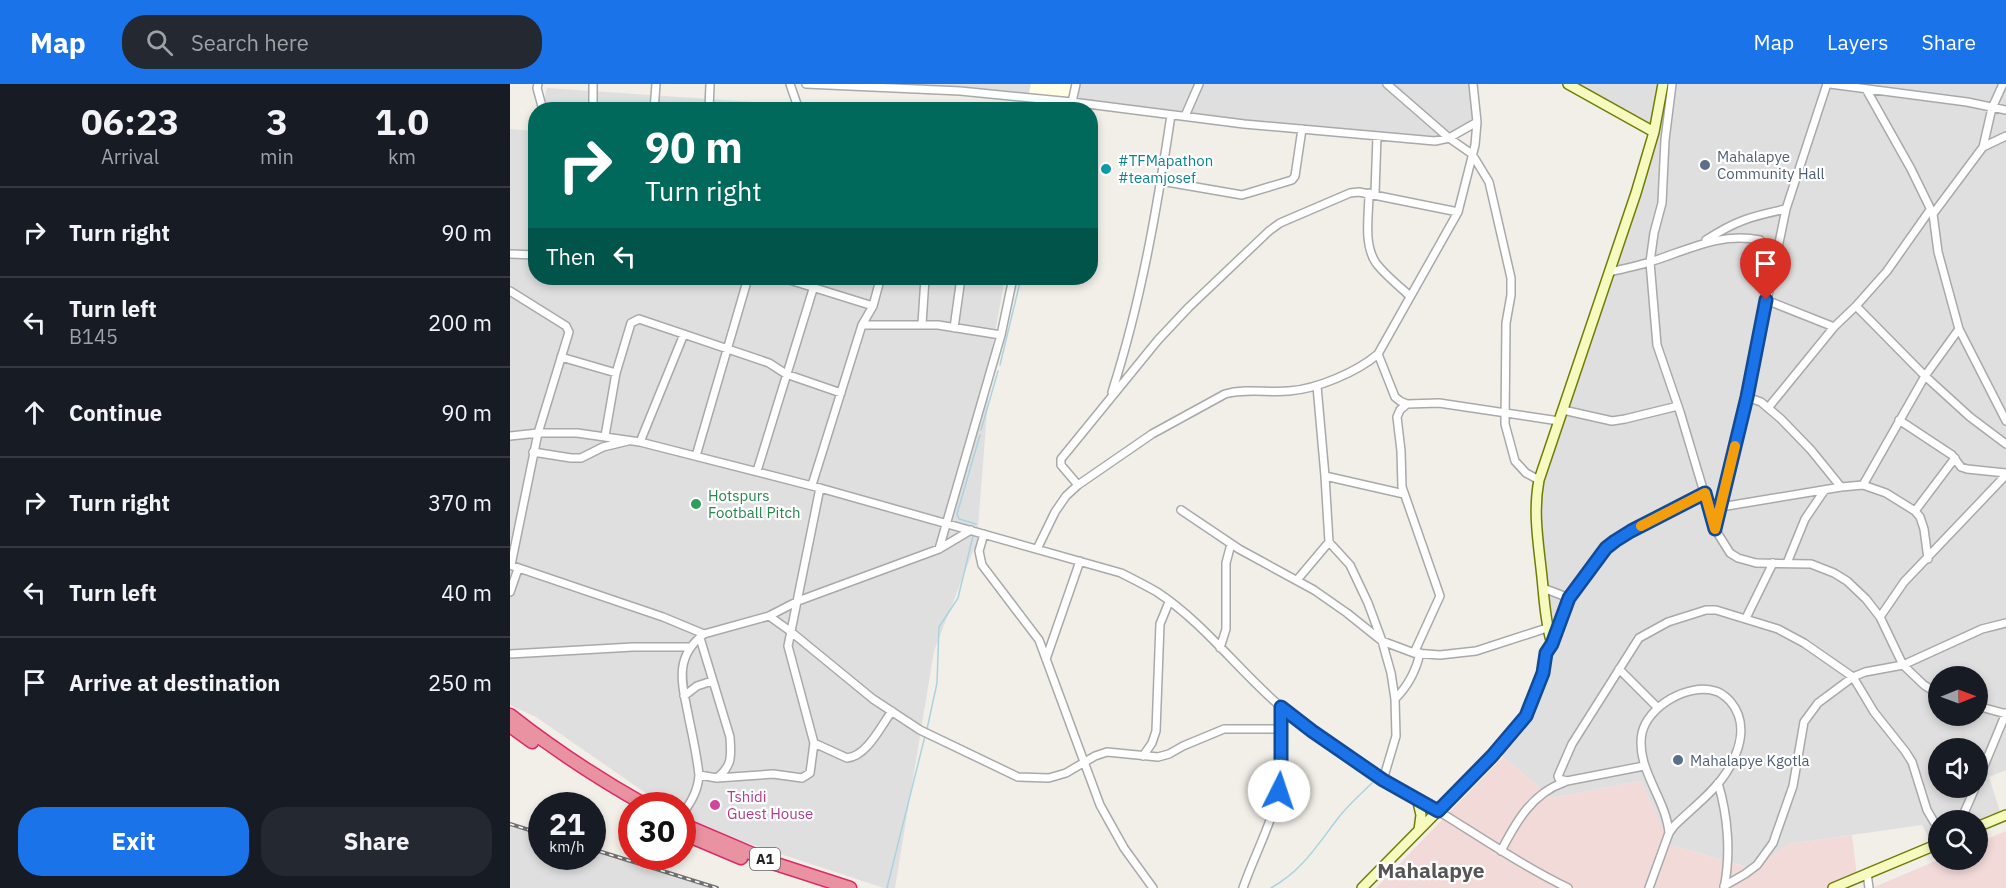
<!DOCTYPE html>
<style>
body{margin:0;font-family:"IBM Plex Sans",sans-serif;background:#242831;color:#f1f3f6;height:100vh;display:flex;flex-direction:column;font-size:22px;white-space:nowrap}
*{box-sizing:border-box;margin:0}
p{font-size:20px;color:#9ea1a6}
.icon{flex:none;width:33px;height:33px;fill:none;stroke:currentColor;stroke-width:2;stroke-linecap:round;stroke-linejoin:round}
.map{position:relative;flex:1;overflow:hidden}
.panel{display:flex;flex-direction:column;background:#171b24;width:510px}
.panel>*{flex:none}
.banner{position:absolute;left:18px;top:18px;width:570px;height:183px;border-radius:24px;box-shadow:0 3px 9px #0003;background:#00695c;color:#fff;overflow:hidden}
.needle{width:39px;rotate:89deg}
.fabs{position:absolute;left:1418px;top:582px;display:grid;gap:12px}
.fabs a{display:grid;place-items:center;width:60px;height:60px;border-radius:50%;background:#171b24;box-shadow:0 3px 9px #0003;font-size:30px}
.speed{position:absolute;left:18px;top:708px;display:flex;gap:12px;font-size:30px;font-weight:700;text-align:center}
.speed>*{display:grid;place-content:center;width:78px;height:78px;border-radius:50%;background:#171b24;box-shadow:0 3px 9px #0003;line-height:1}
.speed small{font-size:15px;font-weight:400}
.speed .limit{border:9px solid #d22;background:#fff;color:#111}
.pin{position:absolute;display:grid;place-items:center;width:51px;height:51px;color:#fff;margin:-62px -26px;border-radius:50% 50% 50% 0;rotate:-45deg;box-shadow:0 0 6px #0007}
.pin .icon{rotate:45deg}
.me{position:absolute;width:66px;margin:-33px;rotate:4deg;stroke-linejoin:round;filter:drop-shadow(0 0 4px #0008)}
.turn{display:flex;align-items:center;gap:21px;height:126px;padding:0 18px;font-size:27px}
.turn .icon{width:78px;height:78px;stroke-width:2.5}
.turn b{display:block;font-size:42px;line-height:51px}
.then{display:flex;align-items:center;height:57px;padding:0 18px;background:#0003;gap:12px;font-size:22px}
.eta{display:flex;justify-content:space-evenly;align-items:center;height:102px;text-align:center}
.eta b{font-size:36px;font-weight:700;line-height:42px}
.cta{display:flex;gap:12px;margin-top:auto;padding:12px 18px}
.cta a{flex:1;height:69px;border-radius:24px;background:#1a73e8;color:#fff;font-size:24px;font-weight:700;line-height:69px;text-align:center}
.cta a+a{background:#242831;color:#f1f3f6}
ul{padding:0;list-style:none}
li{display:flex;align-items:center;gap:18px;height:90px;padding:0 18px;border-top:2px solid #363941}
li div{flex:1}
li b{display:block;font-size:22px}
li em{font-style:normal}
header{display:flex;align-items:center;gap:36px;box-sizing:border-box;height:84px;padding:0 30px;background:#1a73e8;color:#fff}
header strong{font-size:28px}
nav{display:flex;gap:33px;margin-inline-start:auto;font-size:21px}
.search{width:420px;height:54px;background:#242831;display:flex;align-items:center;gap:15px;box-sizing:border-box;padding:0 21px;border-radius:24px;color:#9ea1a6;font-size:22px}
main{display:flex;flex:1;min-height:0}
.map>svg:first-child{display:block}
</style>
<header>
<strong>Map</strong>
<div class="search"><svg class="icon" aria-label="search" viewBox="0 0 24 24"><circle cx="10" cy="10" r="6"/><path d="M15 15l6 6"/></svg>Search here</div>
<nav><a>Map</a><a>Layers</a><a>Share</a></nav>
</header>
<main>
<section class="panel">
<div class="eta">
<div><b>06:23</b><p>Arrival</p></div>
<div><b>3</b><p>min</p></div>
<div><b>1.0</b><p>km</p></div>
</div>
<ul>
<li><svg class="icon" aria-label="right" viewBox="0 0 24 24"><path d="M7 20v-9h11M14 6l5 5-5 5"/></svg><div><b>Turn right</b></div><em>90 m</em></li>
<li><svg class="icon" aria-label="left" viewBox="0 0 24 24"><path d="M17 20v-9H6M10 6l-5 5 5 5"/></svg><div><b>Turn left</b><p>B145</p></div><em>200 m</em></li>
<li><svg class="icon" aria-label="ahead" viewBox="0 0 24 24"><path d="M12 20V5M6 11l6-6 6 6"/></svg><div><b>Continue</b></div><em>90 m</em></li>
<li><svg class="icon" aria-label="right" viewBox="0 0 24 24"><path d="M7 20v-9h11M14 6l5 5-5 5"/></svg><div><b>Turn right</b></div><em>370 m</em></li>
<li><svg class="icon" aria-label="left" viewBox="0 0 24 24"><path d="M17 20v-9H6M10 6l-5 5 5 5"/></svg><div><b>Turn left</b></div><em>40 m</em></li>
<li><svg class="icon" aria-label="arrive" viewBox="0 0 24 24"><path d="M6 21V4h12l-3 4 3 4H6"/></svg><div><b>Arrive at destination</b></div><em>250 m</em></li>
</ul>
<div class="cta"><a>Exit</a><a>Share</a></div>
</section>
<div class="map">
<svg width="1496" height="804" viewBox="0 0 1496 804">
<rect width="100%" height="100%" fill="#f2efe9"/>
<path fill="#e0dfdf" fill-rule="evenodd" d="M296 0H963L967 38 925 57 450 7Z
M1058 0H1496V686L1479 693 1491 731 1467 742V736H1428V759L1423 762 1412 741 1278 760 1243 785 1160 761 1131 697 1042 714 993 673 989 664 1016 632 1042 560 1025 423 1144 49ZM1428 592H1467V632H1428ZM1428 664H1467V704H1428Z
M37 4 273 20 274 25 32 26Z
M0 45 25 47 26 194H495L482 264 467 457 424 567 385 804H374L179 740 173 736 172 722 153 721 26 633 0 621Z
M0 740 31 750 32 772H82L83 765 207 804H0Z"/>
<path fill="#f2dad9" d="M993 673 1042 714 1131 697 1160 761 1242 785 1278 760 1342 751 1347 792 1318 804H866Z
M1496 747V804H1362L1428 776H1467V759Z"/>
<path fill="#ffffe5" d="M521 0H566L562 18 518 15Z"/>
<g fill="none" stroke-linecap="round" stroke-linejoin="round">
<path stroke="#aad3df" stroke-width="1.5" d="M490 281 511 194
M471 346 488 287
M466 440 449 435 447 430 470 351
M417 645 427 599 429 543 448 514 463 452
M377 804 415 652
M761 804C793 786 807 761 829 733 839 720 851 710 862 699"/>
<g stroke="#a9a9a9" stroke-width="10">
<path id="street" d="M28 0 27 4 33 26
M83 0V26
M280 0 289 26
M296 0 450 7 562 18 734 40 925 57 939 54 967 38 963 0
M877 0 939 54 962 70 979 98 1001 194V211L996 239 995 340 1005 377 1016 389 1029 396
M1162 0 1155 56 1152 119 1144 149 1140 178 1147 261 1170 328 1205 445 1220 469 1228 474 1246 479 1301 480 1324 489 1337 497 1356 515 1370 533 1393 581 1414 601 1428 610
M1320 0 1457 18 1496 26
M1356 5 1401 85 1423 130 1428 168 1449 245 1496 337
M562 18 566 0
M144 26 146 0
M199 26 200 0
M675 32 689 0
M1473 63 1482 24 1493 0
M651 97 732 111 782 96 785 92 792 45
M859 109C859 131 853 160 866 179 875 191 889 202 900 212
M865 109 867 52
M1423 130 1473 63 1496 52
M1196 156C1225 137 1242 132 1276 125
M0 170 26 171
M1099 188C1113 185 1127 182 1140 178 1178 166 1209 148 1250 156L1266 176
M273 194 363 222
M0 207 56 242 59 248 28 349 1 481
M1256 216 1324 243
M1346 222 1415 292 1460 333 1496 360
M412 240 415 194
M352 241H428L491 251
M444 244 451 194
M868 270 885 313 890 317 897 320 929 319 1049 337
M51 273 106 289
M807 302 815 392 819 458 840 481 858 519 872 557 881 589 885 615 886 652 873 696
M602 308C631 218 647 125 661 31
M1237 313 1251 318 1271 335 1301 366 1331 403
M897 320 890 326 887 333 891 367 892 403 930 512 904 569
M1258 324 1324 243 1346 222 1377 187 1420 126
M1053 326 1102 337 1115 335 1168 322
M1389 336 1442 371 1451 383 1457 385 1496 389
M0 352 28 349H67L130 358 310 404 611 489C623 495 635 501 647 508 694 539 728 586 770 622 817 663 872 693 925 725 969 752 1011 781 1058 804
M95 352 106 289 121 239 129 235 259 279 276 290 331 309
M130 358 174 250
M23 368 61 374H71L93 363 118 357
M186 372 238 194
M247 387 304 202
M815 392 894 410
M302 401 352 241 363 222 370 196 374 194H425
M568 401 551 381V375L648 256 679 223 759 147 770 139 840 109 849 108 948 128
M1353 401 1415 292 1449 245
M1211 423 1331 403 1353 401 1376 409 1405 427 1410 433 1414 445 1418 475
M671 426 729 465 804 506 837 529 872 557 904 569 930 571 966 567 1037 544
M1405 427 1445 374
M1205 445 1237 313 1276 125 1317 0
M474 450 469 467 472 481 529 556 590 721 614 764 643 804
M429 465 491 251 503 194
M527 465 545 428 556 412 568 401 642 350 715 310C736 304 758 309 779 307 807 305 847 288 868 270L948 128 965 61 967 38
M1277 479 1295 435 1314 407
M0 481 153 533 194 550 259 532 288 517 429 465 461 446
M787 496 819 458
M1033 504 1059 514
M0 508 8 485
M259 532 280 547 363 615 410 646 508 693 539 694 556 689 585 672 597 668 648 673 659 670 673 662 714 645H771
M1370 533 1394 498 1496 391
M1236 534 1263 479
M190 554 220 653C221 672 223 681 207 694
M1042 560 1059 514 1099 462 1121 447 1195 409
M710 564 716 545V479L721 460
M0 570 123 563H181
M536 575 570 477
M1109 585 1147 623
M174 612 187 602 202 597
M885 615C898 602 906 587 910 569
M1467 622 1496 630
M304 659 337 674C357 672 371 642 382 627
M633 672 642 659 646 647 650 540 659 518
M1134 682 1057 697 1049 695 1048 692 1062 660 1129 554 1158 538 1196 526H1206L1268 545 1294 559 1343 593 1364 628 1395 667 1402 678 1417 726 1424 738 1428 741
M189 691 207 694 263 690 292 694 300 689 304 659 278 562 310 404
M1208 699C1218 732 1221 770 1214 804
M1467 699 1496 629
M172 731C181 718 188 707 189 691 187 672 183 654 179 635 173 602 162 574 194 550
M1451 736 1465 704
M991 767C1006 738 1022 709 1055 698
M1357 789 1359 804
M1214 802 1235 790 1247 781 1263 759 1283 702 1294 638 1308 619 1343 593 1355 588 1393 581 1472 545 1496 539
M733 804C744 772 761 741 769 708 775 682 771 650 771 623
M1139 804 1159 749 1164 742C1181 725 1203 709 1216 689 1230 667 1239 639 1220 617 1216 613 1211 608 1205 607 1178 599 1138 622 1132 649 1125 684 1156 714 1159 749"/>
</g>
<g stroke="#707d05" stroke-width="12">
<path id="secondary" d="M1058 0 1144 48
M907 714 911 731 909 746
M1467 743 1496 731
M852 804 982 672 1016 632 1033 589 1036 569 1042 560C1036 541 1035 524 1033 504 1030 467 1022 432 1029 396L1126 109 1144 48 1153 0
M1323 804 1428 760"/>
</g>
<g stroke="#dc2a67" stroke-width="15">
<path id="highway" d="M0 631C43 665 89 695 137 722
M0 642 22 658
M172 740 266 780 340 804
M186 755 231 774"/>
</g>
<use href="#street" stroke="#fff" stroke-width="7"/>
<use href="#secondary" stroke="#f7fabf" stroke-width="9"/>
<use href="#highway" stroke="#e892a2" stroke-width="12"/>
<g stroke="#707070" stroke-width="4">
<path id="rail" d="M0 740 32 750
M82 765 207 804"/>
</g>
<use href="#rail" stroke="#fff" stroke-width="1.5" stroke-dasharray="4.5" stroke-linecap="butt"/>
</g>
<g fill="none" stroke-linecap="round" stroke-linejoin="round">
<g stroke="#114b97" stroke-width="15">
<path id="route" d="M769 707 771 683V623L802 647 873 696 928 727 982 672 1016 632 1033 589 1036 569 1042 560 1059 514 1096 464 1105 457 1121 447 1195 409 1205 445 1237 313 1256 216"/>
</g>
<use href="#route" stroke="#1a73e8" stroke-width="10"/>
<path stroke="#f59e0b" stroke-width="10" d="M1131 442 1195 409 1205 445 1225 362"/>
</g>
<g fill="#5c6f8a" stroke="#fff" stroke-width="2">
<circle cx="1195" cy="81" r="6"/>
<circle cx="1168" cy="676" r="6"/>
</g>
<circle fill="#0f9aa8" stroke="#fff" stroke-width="2" cx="596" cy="85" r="6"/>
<circle fill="#2e9e5b" stroke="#fff" stroke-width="2" cx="186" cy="420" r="6"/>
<circle fill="#d1479c" stroke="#fff" stroke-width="2" cx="205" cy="721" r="6"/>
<g text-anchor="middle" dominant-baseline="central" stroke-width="4.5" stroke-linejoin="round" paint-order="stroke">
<rect fill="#fff" stroke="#646464" stroke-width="1.5" x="240" y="764" width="30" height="22" rx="4.5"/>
<g font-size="14" font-weight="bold" fill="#222">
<text x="255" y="775">A1</text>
</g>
<g font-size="15" fill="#4e5e75" stroke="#fff" text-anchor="start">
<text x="1207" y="72">Mahalapye<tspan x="1207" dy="17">Community Hall</tspan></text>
<text x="1180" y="676">Mahalapye Kgotla</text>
</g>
<g font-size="15" fill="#0d838f" stroke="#fff" text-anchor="start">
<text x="608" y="76">#TFMapathon<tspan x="608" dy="17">#teamjosef</tspan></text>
</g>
<g font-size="15" fill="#27864d" stroke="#fff" text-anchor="start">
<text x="198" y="411">Hotspurs<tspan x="198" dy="17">Football Pitch</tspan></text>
</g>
<g font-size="15" fill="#b23c85" stroke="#fff" text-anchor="start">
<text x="217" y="712">Tshidi<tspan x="217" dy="17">Guest House</tspan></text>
</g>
<g font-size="21" font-weight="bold" fill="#555" stroke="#fff">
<text x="921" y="786">Mahalapye</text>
</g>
</g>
</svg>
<div class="fabs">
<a><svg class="needle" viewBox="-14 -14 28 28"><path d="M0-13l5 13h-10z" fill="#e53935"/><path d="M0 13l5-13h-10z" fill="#9ea1a6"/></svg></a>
<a><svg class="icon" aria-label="sound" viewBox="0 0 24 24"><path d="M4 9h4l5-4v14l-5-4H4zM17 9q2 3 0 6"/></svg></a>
<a><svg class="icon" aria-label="search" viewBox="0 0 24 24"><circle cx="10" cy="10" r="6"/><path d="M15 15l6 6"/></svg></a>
</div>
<div class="speed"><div>21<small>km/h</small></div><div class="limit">30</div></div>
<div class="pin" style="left:1256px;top:216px;background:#d93025"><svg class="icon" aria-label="arrive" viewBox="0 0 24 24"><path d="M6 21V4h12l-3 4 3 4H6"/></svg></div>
<svg class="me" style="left:769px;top:707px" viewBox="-20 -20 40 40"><circle r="19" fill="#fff"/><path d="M0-13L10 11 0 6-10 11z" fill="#1a73e8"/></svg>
<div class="banner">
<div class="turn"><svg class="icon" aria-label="right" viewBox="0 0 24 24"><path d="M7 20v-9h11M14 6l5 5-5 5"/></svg><div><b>90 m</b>Turn right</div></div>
<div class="then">Then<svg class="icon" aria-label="left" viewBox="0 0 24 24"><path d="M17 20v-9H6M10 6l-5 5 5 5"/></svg></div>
</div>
</div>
</main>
